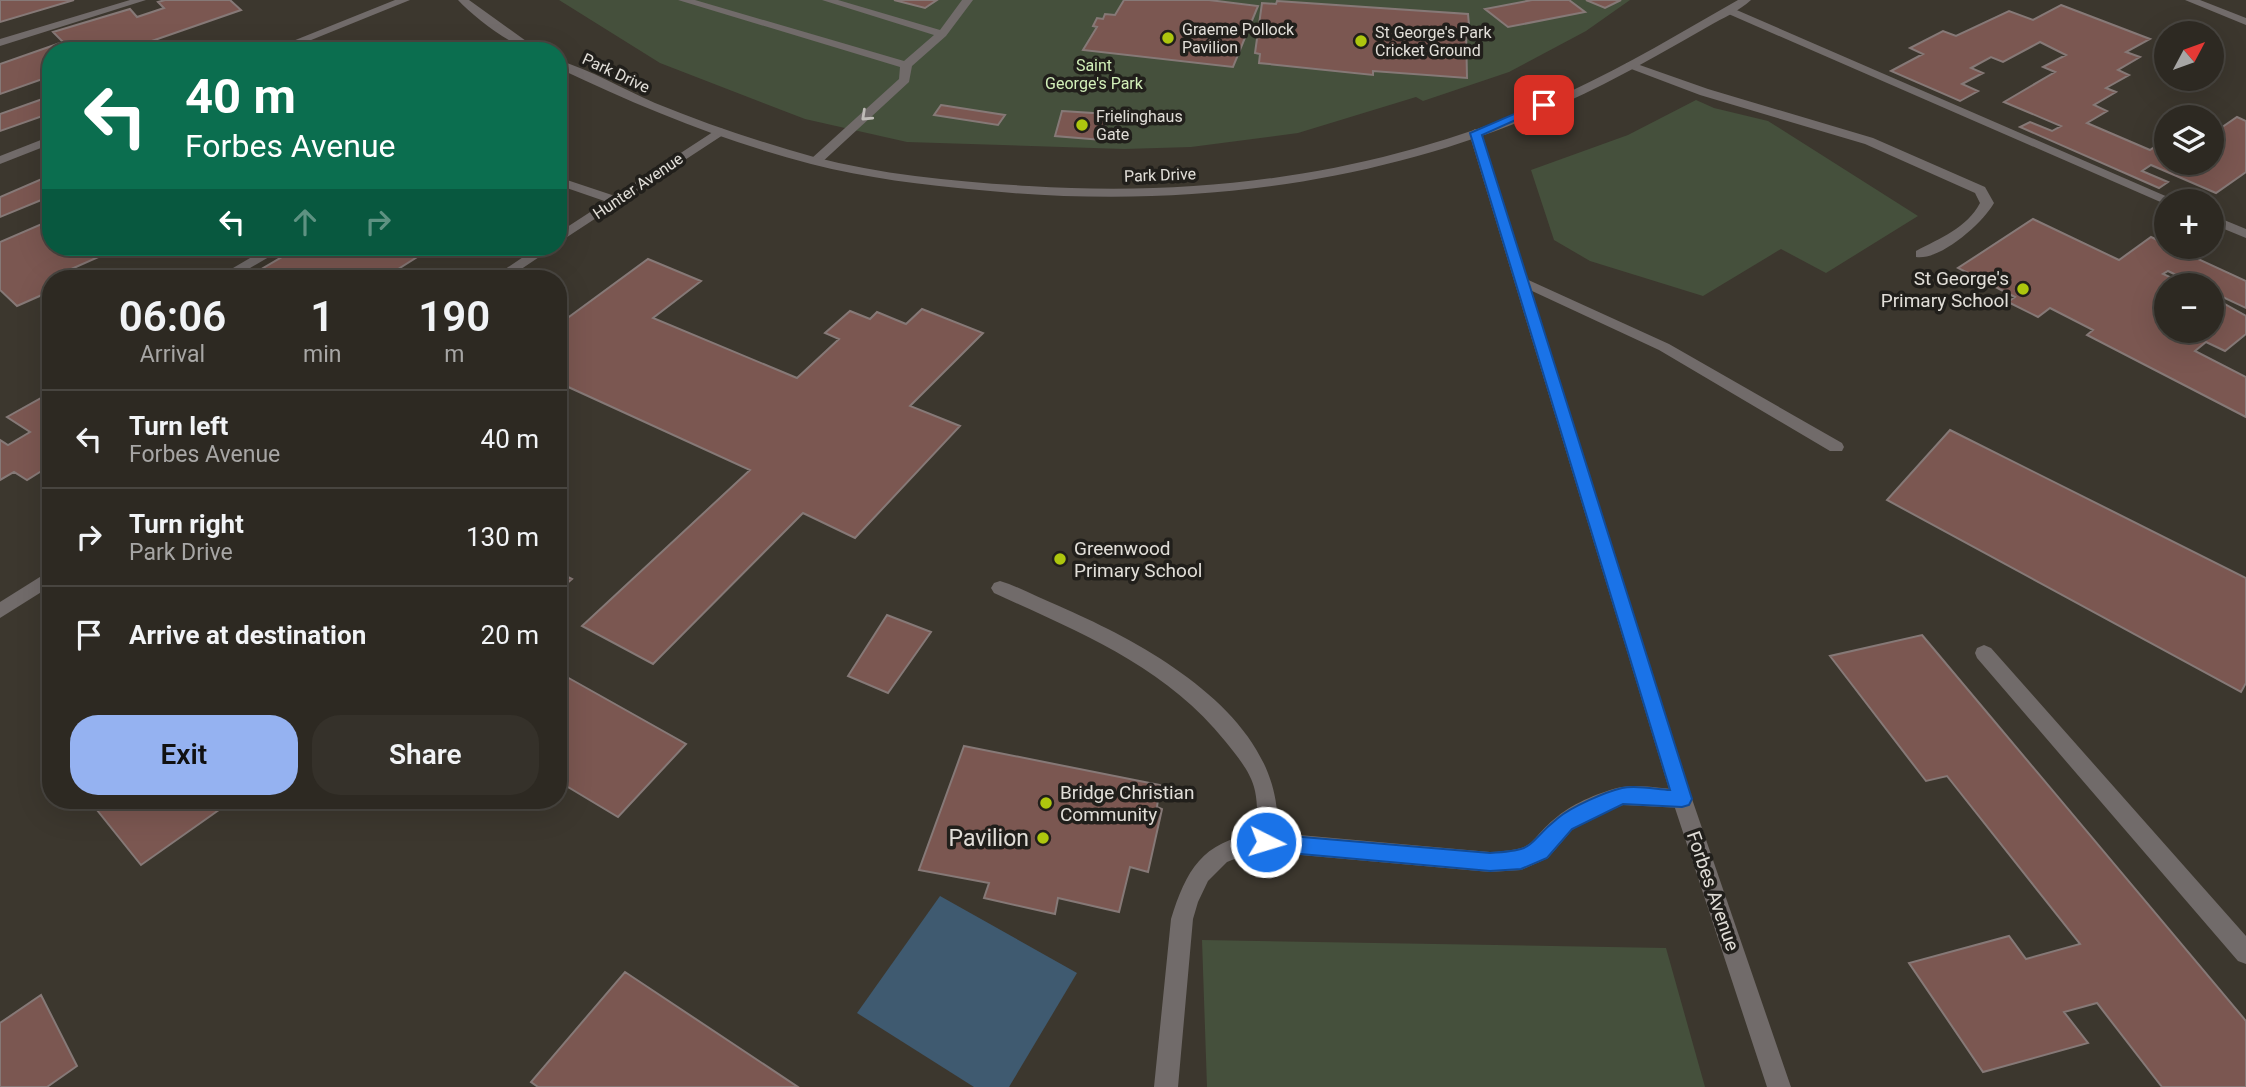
<!DOCTYPE html>
<meta charset="utf-8">
<style>
body{margin:0;font-family:Roboto,sans-serif;background:#35312a;color:#f1f3f6;height:100vh;display:flex;flex-direction:column;font-size:26px;white-space:nowrap}
*{box-sizing:border-box;margin:0}
p{font-size:23px;color:#a7a6a5}
.icon{flex:none;width:38px;height:38px;fill:none;stroke:currentColor;stroke-width:2;stroke-linecap:round;stroke-linejoin:round}
.map{position:relative;flex:1;overflow:hidden}
.drawer{position:absolute;left:42px;top:270px;width:525px;height:539px;display:flex;flex-direction:column;background:#2d2922;border-radius:28px;box-shadow:0 7px 28px #0002,0 0 0 2px #484540}
.drawer>*{flex:none}
.top-card{position:absolute;left:42px;top:42px;width:525px;height:214px;border-radius:28px;box-shadow:0 7px 28px #0002,0 0 0 2px #484540;background:#0b6e4f;color:#fff;overflow:hidden}
.needle{width:46px;rotate:49deg}
.tools{position:absolute;left:2154px;top:21px;display:grid;gap:14px}
.tools a{display:grid;place-items:center;width:70px;height:70px;border-radius:50%;background:#2d2922;box-shadow:0 7px 28px #0002,0 0 0 2px #484540;font-size:35px}
.pin{position:absolute;display:grid;place-items:center;width:60px;height:60px;color:#fff;margin:-30px;border-radius:14px;box-shadow:0 4px 10px #0006}
.me{position:absolute;width:77px;margin:-38px;rotate:95deg;stroke-linejoin:round;filter:drop-shadow(0 0 5px #0008)}
.turn{display:flex;align-items:center;gap:24px;height:147px;padding:0 28px;font-size:32px}
.turn .icon{width:91px;height:91px;stroke-width:2.5}
.turn b{display:block;font-size:49px;line-height:60px}
.lanes{display:flex;align-items:center;height:66px;padding:0 28px;background:#0003;justify-content:center;gap:35px;direction:ltr}
.lanes .off{opacity:.35}
.eta{display:flex;justify-content:space-evenly;align-items:center;height:119px;text-align:center}
.eta b{font-size:42px;font-weight:600;line-height:49px}
.button{display:flex;gap:14px;margin-top:auto;padding:14px 28px}
.button a{flex:1;height:80px;border-radius:28px;background:#95b2f1;color:#111;font-size:28px;font-weight:600;line-height:80px;text-align:center}
.button a+a{background:#35312a;color:#f1f3f6}
ul{padding:0;list-style:none}
li{display:flex;align-items:center;gap:21px;height:98px;padding:0 28px;border-top:2px solid #484540}
li div{flex:1}
li b{display:block;font-size:26px}
li em{font-style:normal}
.map>svg:first-child{display:block}
</style>
<div class="map">
<svg width="2246" height="1087" viewBox="0 0 2246 1087">
<rect width="100%" height="100%" fill="#3c372e"/>
<path fill="#45503c" d="M559 0H1630L1586 31 1509 72 1423 101 1416 97 1298 133 1191 147 1124 149 907 142 805 119 660 63Z
M1696 100 1714 108 1768 121 1918 216 1826 273 1781 249 1703 296 1590 261 1554 240 1531 170 1628 135Z
M1202 940 1666 948 1705 1087H1207Z"/>
<path fill="#3f5a70" d="M940 896 1077 973 1009 1087H974L857 1013Z"/>
<path fill="#7b5751" stroke="#867977" stroke-width="2" d="M0 0H74L0 22Z
M165 0H230L241 10 123 51H51V76L0 94V64L63 42 53 32 130 9 137 17 164 8 158 2Z
M894 0H937L925 8Z
M1124 0H1209L1258 6 1233 67 1083 50 1097 27 1093 26 1097 18 1103 19 1105 14 1115 15Z
M1532 0H1569L1585 12 1508 27 1485 9Z
M1586 0H1621L1605 8Z
M1277 1 1468 14 1469 25 1463 24 1466 29 1467 78 1373 71V75L1259 63 1260 54 1255 53 1262 3 1276 4Z
M2061 5 2150 39 2126 52 2140 57 2118 70 2129 75 2106 88 2116 92 2094 105 2107 111 2087 123 2150 150 2166 139V163H2212V131L2215 132 2237 117 2246 121V172L2216 193 2151 165 2142 171 2168 182 2159 188 2020 127 2030 122 2052 131 2061 126 2004 102 2055 72 2043 67 2066 55 2040 42 2003 62 1991 57 1971 68 1983 73 1962 84 1978 91 1960 101 1891 71 1923 54 1910 48 1943 31 1956 36 2009 11 2033 20Z
M51 96V113L0 131V114Z
M941 105 1005 115 998 125 934 115Z
M1062 111 1108 114 1102 140 1055 136Z
M51 175V196L0 217V197Z
M2033 219 2119 260 2151 237 2166 244V247H2172L2246 281V308L2212 292V285H2197L2168 271 2163 274 2187 285H2166V331H2212V297L2246 316V334L2225 351 2206 342 2195 351 2246 377V417L2087 335 2093 330 2050 308 2038 317 2008 302 2015 297 1958 268Z
M51 220V247H121L51 278V291L17 306 0 290V242Z
M299 247H433L384 278H246Z
M648 259 701 281 653 318 797 378 839 339 825 333 850 311 870 319 877 312 906 324 922 309 983 333 910 406 960 426 855 538 803 513 653 664 582 626 750 470 566 386 558 391V325Z
M43 397 51 402V465L27 480 14 472 0 480V440L8 445 30 432 7 417Z
M1950 430 2246 578V683L2241 692 1887 500Z
M558 572 572 579 558 591Z
M887 615 931 632 888 693 848 676Z
M1922 635 2246 1021V1087H2162L2097 1003 2064 1012 2088 1043 1983 1072 1909 963 2009 936 2026 959 2080 944 1947 776 1926 781 1830 656Z
M558 672 686 744 618 817 558 781Z
M964 746 1160 785 1157 807 1162 809 1148 872 1130 867 1119 912 1058 898 1055 914 984 898 989 883 919 870Z
M89 800H233L141 865Z
M625 972 798 1087H538L531 1082Z
M41 995 77 1066 47 1087H0V1023Z"/>
<g fill="none" stroke-linecap="round" stroke-linejoin="round">
<path fill="#716b6a" fill-rule="evenodd" d="M395 0H410L284 51H268Z
M678 0H695L904 61 934 35 822 0H838L940 30 962 0H973L946 36 912 66 909 82 820 164 816 165 810 161 812 158 899 79 900 67Z
M1626 63H1634L1708 89 1873 138 1985 187 1994 203C1983 223 1940 261 1916 257V251C1940 238 1967 228 1980 203L1975 193 1865 144 1700 95 1626 67Z
M51 136V144L0 164V156Z
M558 177 621 198 623 201 616 205 558 185Z
M269 247H286L233 278H216Z
M1524 278 1669 344 1842 443 1844 447 1842 451H1830L1659 350 1519 285 1517 282Z
M1000 581C1020 587 1039 598 1059 606 1148 645 1286 718 1277 833L1490 852C1541 849 1524 843 1558 816 1574 803 1602 791 1622 787 1640 784 1664 789 1682 790L1689 792 1692 799 1689 806 1682 808 1623 805 1594 817 1572 830 1548 858 1521 870 1490 872 1266 852 1247 854 1227 862 1208 881 1198 902 1193 919 1178 1087H1154L1171 919C1186 871 1202 841 1256 834 1257 819 1258 805 1255 791 1251 772 1237 756 1225 741 1165 666 1079 632 994 593L991 588 994 583Z
M1984 645 1991 648 2246 936V964L2238 961 1977 658 1975 653 1977 648Z"/>
<path fill="#716b6a" fill-rule="evenodd" d="M130 0H146L0 46V39Z
M1724 8H1732L2177 201H2166L2165 204 1724 12Z
M719 128 723 129V135L558 243V233Z
M1475 129 1481 133 1692 799 1791 1087H1767L1672 799 1469 133Z
M2212 215 2246 229V238L2212 224Z
M538 247H554L508 278H492Z
M51 570V586L0 618V602Z"/>
<path fill="#716b6a" fill-rule="evenodd" d="M458 0H469L540 51C516 51 475 18 458 0Z
M1738 0H1751C1739 11 1723 18 1709 26 1674 46 1639 66 1604 84 1410 182 1194 212 979 190 923 185 866 178 811 164 723 141 640 107 558 68V60C591 70 623 89 655 103 706 124 760 142 814 157 883 175 958 182 1029 186 1218 198 1395 171 1569 92 1627 65 1682 32 1738 0Z
M2185 0H2200L2246 18V25Z"/>
</g>
<defs><path id="oneway-chevron" d="M-2-3.5L2.5 0L-2 3.5" fill="none" stroke-width="1.6" stroke-linecap="round" stroke-linejoin="round" transform="scale(1.75)"/></defs>
<use stroke="#bfbcb7" href="#oneway-chevron" transform="translate(866 116) rotate(137)"/>
<path fill="#1a73e8" stroke="#114b97" stroke-width="2" d="M1540 103 1549 105 1482 135 1692 799 1689 805 1682 807 1623 804 1572 829 1547 858 1521 869 1490 871 1266 851 1259 849 1256 842 1259 836 1266 834 1490 853C1540 850 1524 845 1558 818 1571 807 1605 792 1622 788 1636 785 1655 789 1670 790L1470 133Z"/>
<g fill="#adc60e" stroke="#211f1b" stroke-width="2.5">
<circle cx="1168" cy="38" r="7"/>
<circle cx="1361" cy="41" r="7"/>
<circle cx="1082" cy="125" r="7"/>
<circle cx="2023" cy="289" r="7"/>
<circle cx="1060" cy="559" r="7"/>
<circle cx="1046" cy="803" r="7"/>
<circle cx="1043" cy="838" r="7"/>
</g>
<g text-anchor="middle" dominant-baseline="central" stroke-width="7" stroke-linejoin="round" paint-order="stroke">
<g font-size="16" fill="#e1ded8" stroke="#211f1b" text-anchor="start">
<text x="1182" y="29">Graeme Pollock<tspan x="1182" dy="18">Pavilion</tspan></text>
<text x="1375" y="32">St George's Park<tspan x="1375" dy="18">Cricket Ground</tspan></text>
<text x="1096" y="116">Frielinghaus<tspan x="1096" dy="18">Gate</tspan></text>
</g>
<g font-size="16" fill="#d2f0b9" stroke="#211f1b">
<text x="1094" y="65">Saint<tspan x="1094" dy="18">George's Park</tspan></text>
</g>
<g font-size="16" fill="#e1ded8" stroke="#211f1b">
<text transform="translate(616 73) rotate(25)">Park Drive</text>
<text transform="translate(1160 175) rotate(-2)">Park Drive</text>
<text transform="translate(638 186) rotate(-34)">Hunter Avenue</text>
</g>
<g font-size="19" fill="#e1ded8" stroke="#211f1b" text-anchor="start">
<text x="2009" y="278" text-anchor="end">St George's<tspan x="2009" dy="22">Primary School</tspan></text>
<text x="1074" y="548">Greenwood<tspan x="1074" dy="22">Primary School</tspan></text>
<text x="1060" y="792">Bridge Christian<tspan x="1060" dy="22">Community</tspan></text>
</g>
<g font-size="19" fill="#e1ded8" stroke="#211f1b">
<text transform="translate(1713 891) rotate(71)">Forbes Avenue</text>
</g>
<g font-size="23" fill="#e1ded8" stroke="#211f1b" text-anchor="end">
<text x="1029" y="838">Pavilion</text>
</g>
</g>
</svg>
<div class="tools">
<a><svg class="needle" viewBox="-14 -14 28 28"><path d="M0-13l5 13h-10z" fill="#e53935"/><path d="M0 13l5-13h-10z" fill="#a7a6a5"/></svg></a>
<a><svg class="icon" aria-label="layers" viewBox="0 0 24 24"><path d="M12 4l9 5-9 5-9-5zM3 14l9 5 9-5"/></svg></a>
<a>+</a>
<a>−</a>
</div>
<div class="pin" style="left:1544px;top:105px;background:#d93025"><svg class="icon" aria-label="arrive" viewBox="0 0 24 24"><path d="M6 21V4h12l-3 4 3 4H6"/></svg></div>
<svg class="me" style="left:1266px;top:842px" viewBox="-20 -20 40 40"><circle r="17" fill="#1a73e8" stroke="#fff" stroke-width="3"/><path d="M0-11L8 9 0 5-8 9z" fill="#fff"/></svg>
<div class="top-card">
<div class="turn"><svg class="icon" aria-label="left" viewBox="0 0 24 24"><path d="M17 20v-9H6M10 6l-5 5 5 5"/></svg><div><b>40 m</b>Forbes Avenue</div></div>
<div class="lanes"><svg class="icon" aria-label="left" viewBox="0 0 24 24"><path d="M17 20v-9H6M10 6l-5 5 5 5"/></svg><svg class="icon off" aria-label="ahead" viewBox="0 0 24 24"><path d="M12 20V5M6 11l6-6 6 6"/></svg><svg class="icon off" aria-label="right" viewBox="0 0 24 24"><path d="M7 20v-9h11M14 6l5 5-5 5"/></svg></div>
</div>
<section class="drawer">
<div class="eta">
<div><b>06:06</b><p>Arrival</p></div>
<div><b>1</b><p>min</p></div>
<div><b>190</b><p>m</p></div>
</div>
<ul>
<li><svg class="icon" aria-label="left" viewBox="0 0 24 24"><path d="M17 20v-9H6M10 6l-5 5 5 5"/></svg><div><b>Turn left</b><p>Forbes Avenue</p></div><em>40 m</em></li>
<li><svg class="icon" aria-label="right" viewBox="0 0 24 24"><path d="M7 20v-9h11M14 6l5 5-5 5"/></svg><div><b>Turn right</b><p>Park Drive</p></div><em>130 m</em></li>
<li><svg class="icon" aria-label="arrive" viewBox="0 0 24 24"><path d="M6 21V4h12l-3 4 3 4H6"/></svg><div><b>Arrive at destination</b></div><em>20 m</em></li>
</ul>
<div class="button"><a>Exit</a><a>Share</a></div>
</section>
</div>
